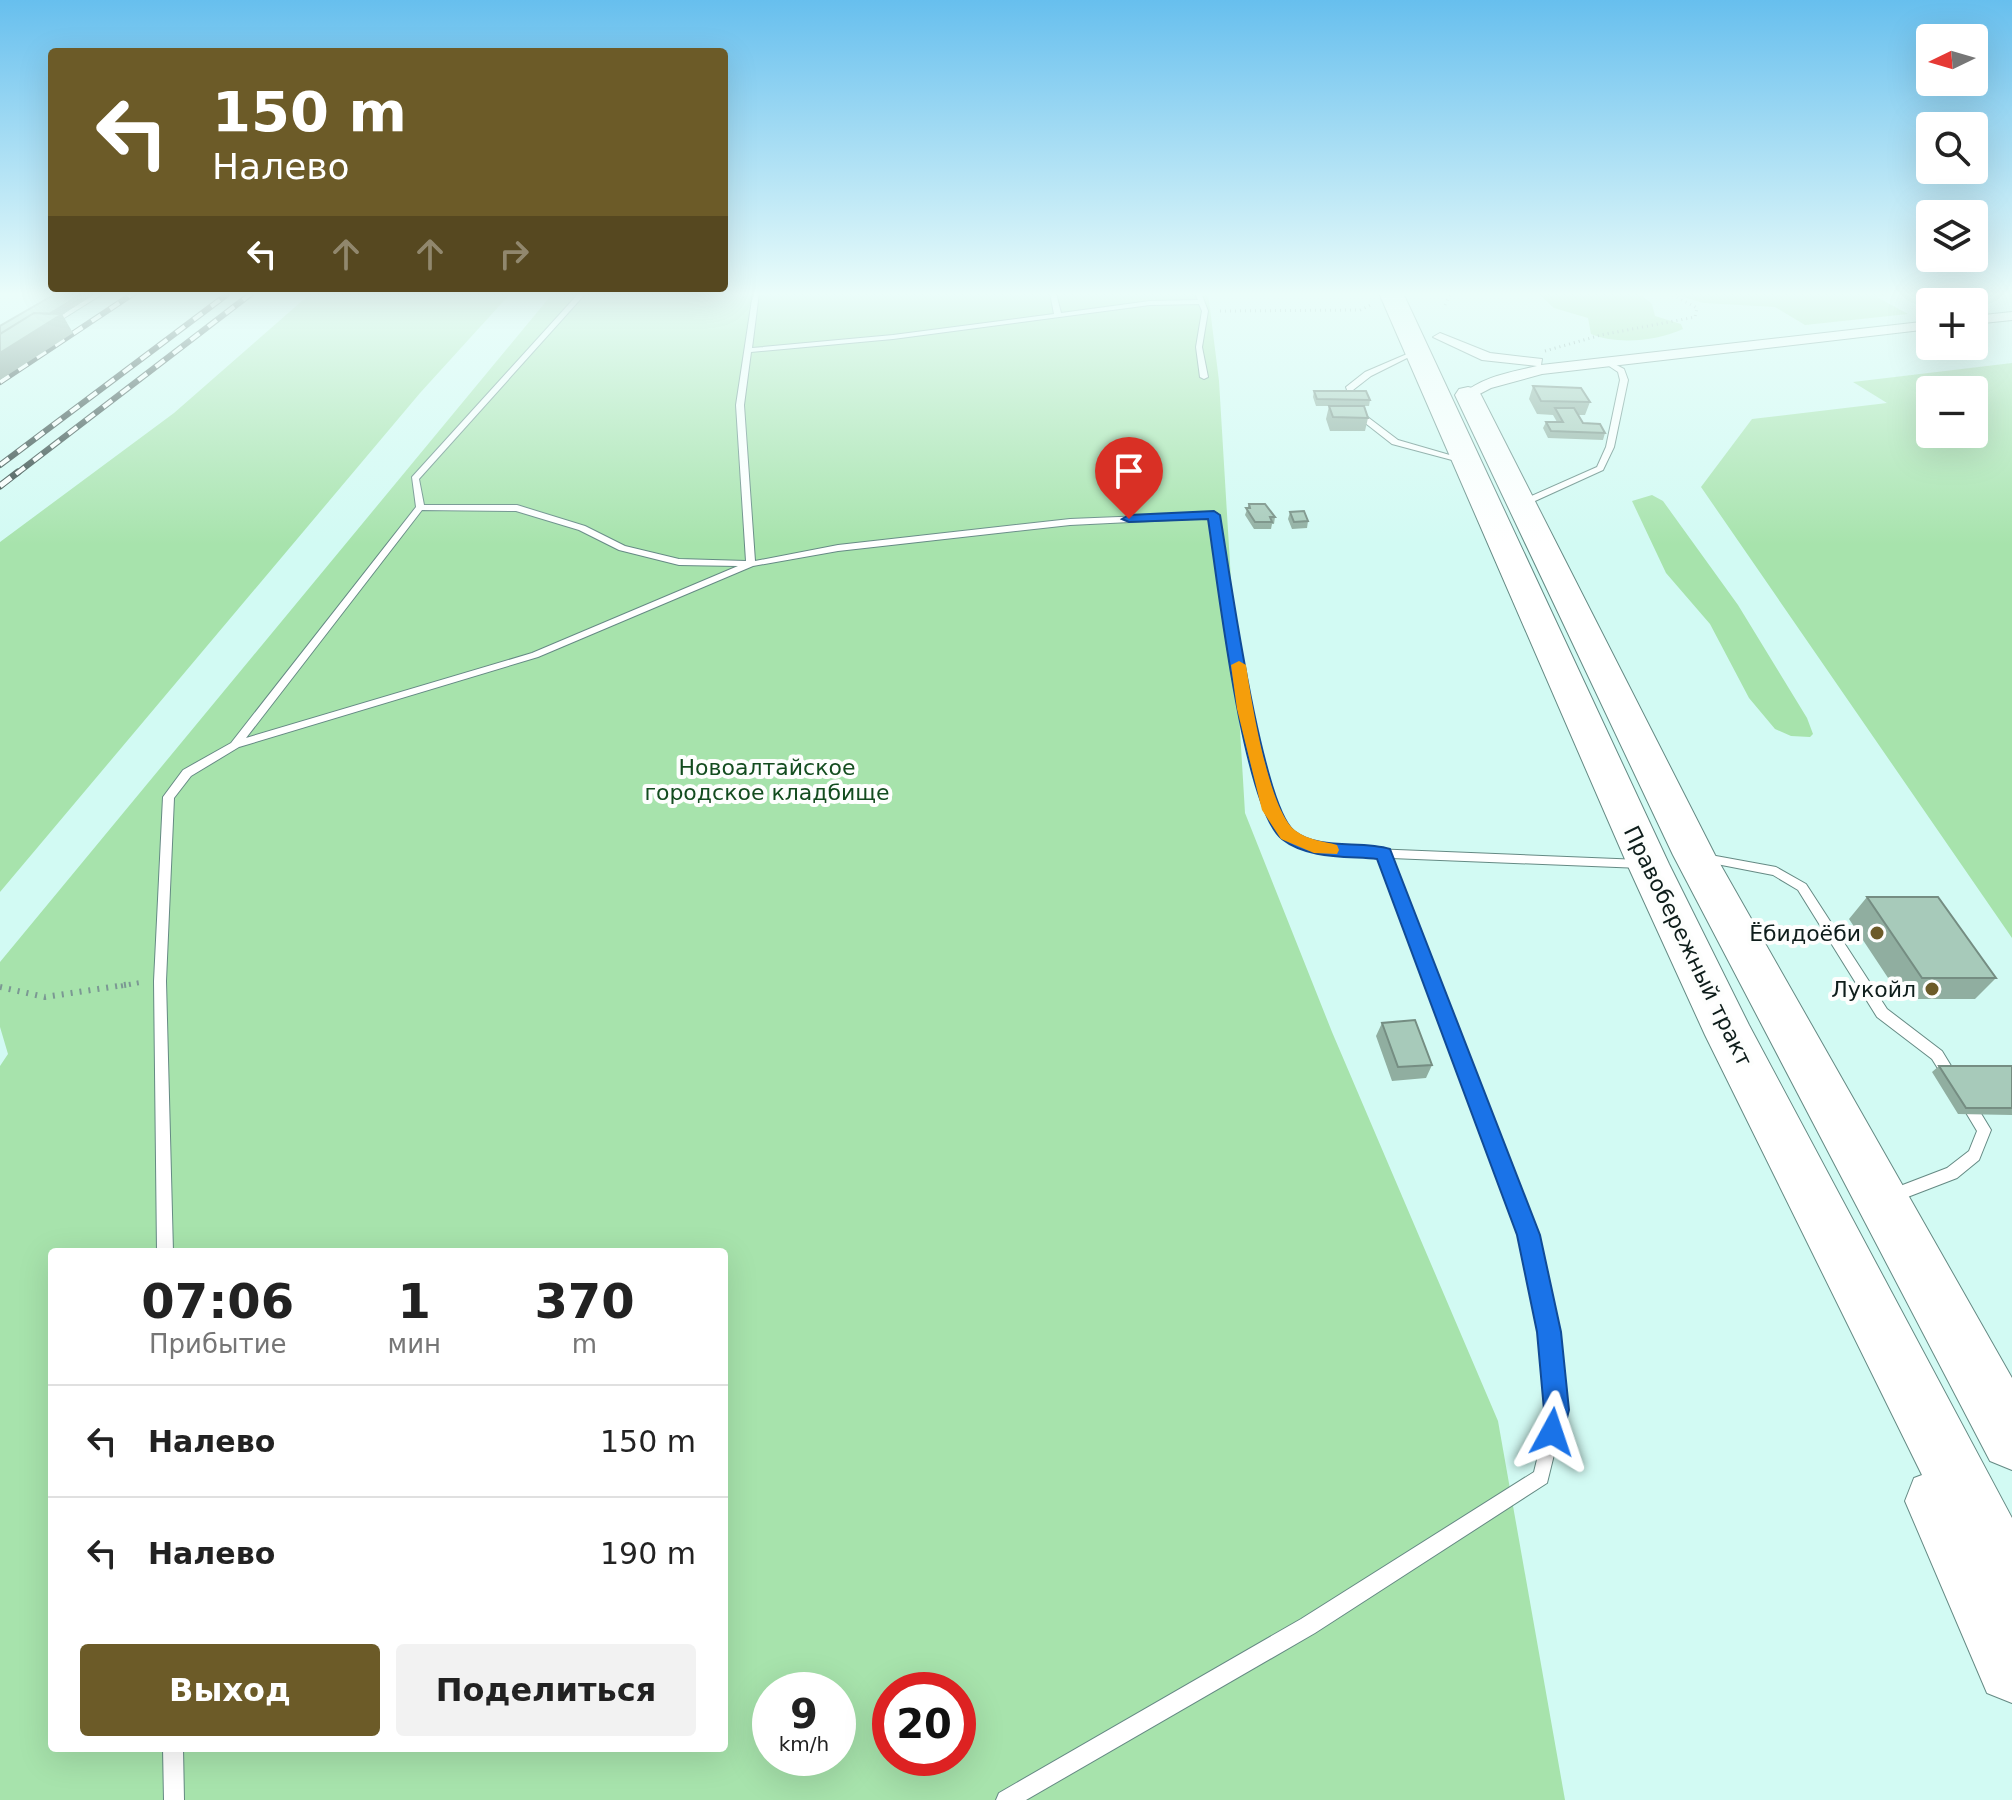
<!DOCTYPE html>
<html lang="ru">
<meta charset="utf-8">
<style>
body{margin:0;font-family:"DejaVu Sans",sans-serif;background:#f2f2f2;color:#222;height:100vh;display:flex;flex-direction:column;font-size:30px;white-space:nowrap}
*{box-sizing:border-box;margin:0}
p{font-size:26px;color:#767676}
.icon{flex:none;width:44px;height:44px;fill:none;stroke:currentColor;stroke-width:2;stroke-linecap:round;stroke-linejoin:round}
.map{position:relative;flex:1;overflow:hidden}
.details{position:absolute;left:48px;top:1248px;width:680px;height:504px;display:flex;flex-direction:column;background:#fff;border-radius:8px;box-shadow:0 8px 32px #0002}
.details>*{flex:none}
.guide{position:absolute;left:48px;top:48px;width:680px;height:244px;border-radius:8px;box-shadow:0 8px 32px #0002;background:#6c5b28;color:#fff;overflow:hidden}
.needle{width:52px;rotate:265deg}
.tools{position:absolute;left:1916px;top:24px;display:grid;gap:16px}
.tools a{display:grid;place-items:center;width:72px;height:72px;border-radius:8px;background:#fff;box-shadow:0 8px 32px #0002;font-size:40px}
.speed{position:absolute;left:752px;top:1672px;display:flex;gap:16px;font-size:40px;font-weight:700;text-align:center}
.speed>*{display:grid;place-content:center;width:104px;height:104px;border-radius:50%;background:#fff;box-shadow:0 8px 32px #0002;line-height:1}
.speed small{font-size:20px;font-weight:400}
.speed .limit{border:12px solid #d22;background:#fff;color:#111}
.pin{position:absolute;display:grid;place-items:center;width:68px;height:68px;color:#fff;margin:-82px -34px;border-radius:50% 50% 50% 0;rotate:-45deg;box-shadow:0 0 8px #0007}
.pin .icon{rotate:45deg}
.me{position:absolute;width:88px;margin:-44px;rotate:5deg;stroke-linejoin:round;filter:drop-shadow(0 0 6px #0008)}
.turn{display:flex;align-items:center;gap:28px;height:168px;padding:0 32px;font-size:36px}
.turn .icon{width:104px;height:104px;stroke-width:2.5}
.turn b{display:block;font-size:56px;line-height:68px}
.lanes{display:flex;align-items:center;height:76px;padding:0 32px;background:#0003;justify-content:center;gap:40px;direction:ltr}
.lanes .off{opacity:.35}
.eta{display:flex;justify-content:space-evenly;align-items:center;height:136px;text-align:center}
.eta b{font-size:48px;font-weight:700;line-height:56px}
.action{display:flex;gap:16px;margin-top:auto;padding:16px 32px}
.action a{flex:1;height:92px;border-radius:8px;background:#6c5b28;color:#fff;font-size:32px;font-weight:700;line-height:92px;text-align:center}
.action a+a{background:#f2f2f2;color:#222}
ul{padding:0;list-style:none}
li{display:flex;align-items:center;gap:24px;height:112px;padding:0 32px;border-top:2px solid #e0e0e0}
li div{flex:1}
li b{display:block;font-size:30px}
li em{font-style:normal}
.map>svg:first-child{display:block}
</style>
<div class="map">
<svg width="2012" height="1800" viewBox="0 0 2012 1800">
<rect width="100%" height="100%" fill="#d2faf3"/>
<path fill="#a7e3ac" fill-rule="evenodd" d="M311 293H511L420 393 0 892V542L174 413Z
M553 293H1208L1219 381 1245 813 1332 1032 1498 1421 1565 1800H0V1066L8 1054 0 1027V962ZM52 1252H724V1748H52ZM770 1690H838V1758H770ZM890 1690H958V1758H890Z
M1538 293H1639L1652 304 1655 316 1681 324 1683 329C1657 341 1617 345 1591 334L1588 318 1554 308Z
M1669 293H1901L1877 297 1908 314 1805 325 1775 307 1704 303Z
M2012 363V938L1701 487 1752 419 1887 403 1853 382ZM1930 390H1974V434H1930Z
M1652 495 1663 501 1738 605 1807 718 1813 734 1810 737 1791 736 1775 729 1749 698 1710 624 1666 573 1632 501Z"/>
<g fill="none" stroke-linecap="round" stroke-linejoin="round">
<g stroke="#658a84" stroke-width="2">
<path id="lane" d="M96 293H104L53 325 48 324Z
M579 293H586L419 479 424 505H517L585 526 625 546 679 559 746 561 736 405 753 293H759L752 348 893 335 1054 314 1050 293H1056L1061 313 1150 301 1198 300 1195 293H1201L1208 311 1202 347 1208 377 1204 379 1200 377 1196 347 1202 311 1199 304 1150 305 893 339 751 352 744 405 755 561 838 545 1070 519 1217 513 1256 737 1268 781 1280 814 1293 832 1300 836 1317 843 1348 848 1641 860 1647 864 1641 868 1391 858 1536 1235 1557 1332 1565 1410 1547 1483 1315 1633 1026 1800H996L999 1793 1301 1619 1534 1472 1549 1410 1541 1332 1520 1235 1379 857C1354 856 1304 856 1285 838 1240 795 1221 585 1210 518L1070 525 838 551 753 566 538 657 239 747 191 776 174 798 166 981 173 1252H157L154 981 163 797 183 770 231 743 416 507 412 477ZM422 510 516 511 579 530 619 550 679 565 738 566 532 653 246 738Z
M1414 351 1419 352 1371 376 1353 390 1361 412 1398 440 1467 460V464L1392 444 1355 415 1346 387 1365 372Z
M1605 359 1624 369 1628 380 1614 447 1603 470 1524 506H1518V502L1597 467 1606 447 1620 380 1618 372 1603 362V360Z
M1705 854 1776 867 1806 884 1887 1009 1942 1051 1959 1079 1957 1083 1952 1085 1947 1083 1932 1059 1877 1017 1798 890 1773 875 1701 861 1699 858 1701 855Z
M1966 1095 1971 1097 1991 1130 1979 1160 1957 1178 1892 1203 1887 1201 1885 1196 1887 1191 1947 1168 1969 1151 1977 1131 1959 1101 1961 1097Z
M163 1748H183L184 1800H164Z"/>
</g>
<g stroke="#658a84" stroke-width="2">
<path id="street" d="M2012 312V320L1974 324V316Z
M1930 321V329L1542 374 1491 388 1468 400 1461 396C1480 377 1511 372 1537 366L1482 360 1433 337 1440 333 1490 353 1542 359 1541 365Z"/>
</g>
<g stroke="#658a84" stroke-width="2">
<path id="highway" d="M1379 293H1403L1669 864 1749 1025 2012 1518V1703L1987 1693 1905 1501 1914 1478 1922 1475 1705 1035 1627 864Z
M1468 387 1477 389 1481 395 1715 855 2012 1378V1470L1990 1461 1673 855 1455 395 1459 389Z"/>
</g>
<path stroke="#7b9893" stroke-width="3" stroke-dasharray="1 4" stroke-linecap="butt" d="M1445 305 1450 294
M1220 311 1360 310 1373 304
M1545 351 1601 335 1695 317 1697 308 1669 293"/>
<path stroke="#7b9893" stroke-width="5" stroke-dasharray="2 6" stroke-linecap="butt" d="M121 986 143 982"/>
<path stroke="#7b9893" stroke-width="6" stroke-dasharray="2 7" stroke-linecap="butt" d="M0 987 45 997 131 984"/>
<use href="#lane" fill="#fff" fill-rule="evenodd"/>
<use href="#street" fill="#fff" fill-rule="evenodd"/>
<use href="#highway" fill="#fff" fill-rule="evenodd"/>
<g stroke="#2c3f3c" stroke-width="6">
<path id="rail-far1" d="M0 382 134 293
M0 465 229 293
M16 474 252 293"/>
</g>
<g stroke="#2c3f3c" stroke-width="7">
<path id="rail" d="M0 486 18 472"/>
</g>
<use href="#rail-far1" stroke="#fdfefd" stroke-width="4" stroke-dasharray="11" stroke-linecap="butt"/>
<use href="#rail" stroke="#fdfefd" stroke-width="5" stroke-dasharray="14" stroke-linecap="butt"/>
</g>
<path fill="#90aea0" d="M1533 386 1590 402 1585 415H1578L1583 423 1605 433 1603 440 1548 438 1543 428 1546 422H1557L1553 415 1537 414 1529 399Z
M1314 391 1370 400 1369 406H1339L1368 418 1365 431H1330L1326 419 1329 406H1316L1313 397Z
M1249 504 1275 517 1274 524H1272L1271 529H1254L1245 515Z
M1290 512 1308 521 1307 528 1292 529 1288 519Z
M1867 897 1996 978 1975 999H1902L1849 919Z
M1382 1023 1432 1065 1426 1078 1392 1081 1376 1036Z
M1939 1066H2012V1115L1958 1114 1932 1072Z"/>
<path fill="#758d82" d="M83 293H97L62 314 73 333 0 380V343Z"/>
<path fill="#a7caba" stroke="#758d82" stroke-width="2" d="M57 293H83L49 314 34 313 0 334V326Z
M34 313 62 314 0 353V334Z
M1533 386 1581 388 1590 402 1541 401Z
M1314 391H1366L1370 400 1317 399Z
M1329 406H1364L1368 418 1333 417Z
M1555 408H1574L1583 423 1600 424 1605 433 1551 431 1546 422H1563Z
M1249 504H1265L1275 517H1270L1272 522H1255L1246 508H1250Z
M1304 511 1308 521 1294 522 1290 512Z
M1867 897H1938L1996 978H1922Z
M1415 1020 1432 1065 1398 1067 1382 1023Z
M1939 1066H2012V1108H1966Z"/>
<linearGradient id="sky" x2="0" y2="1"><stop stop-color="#67bfee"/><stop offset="0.54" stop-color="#ebfdfa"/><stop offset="1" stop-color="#ebfdfa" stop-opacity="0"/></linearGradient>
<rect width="2012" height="545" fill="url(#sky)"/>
<path fill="#1a73e8" stroke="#114b97" stroke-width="2" d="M1214 511 1220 515C1229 568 1261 804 1294 831 1320 851 1360 840 1390 849L1540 1235 1561 1332 1569 1410 1561 1441 1552 1445 1543 1441 1539 1432 1544 1410 1537 1332 1517 1235 1377 859C1347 856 1307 859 1282 839 1243 808 1217 577 1208 519L1129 522 1122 519 1129 515Z"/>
<path fill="#f59e0b" d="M1239 661 1246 665C1251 699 1269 813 1296 831 1308 840 1323 841 1337 845L1339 850 1337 854 1314 853 1281 839 1262 810 1237 709 1231 665Z"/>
<g fill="#6c5b28" stroke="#fdfefd" stroke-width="3">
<circle cx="1877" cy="933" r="8"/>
<circle cx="1932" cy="989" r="8"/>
</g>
<g text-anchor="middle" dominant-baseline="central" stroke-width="8" stroke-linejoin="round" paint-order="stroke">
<g font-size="22" fill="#134c1f" stroke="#fdfefd">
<text x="767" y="767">Новоалтайское<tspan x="767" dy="25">городское кладбище</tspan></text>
</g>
<g font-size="22" fill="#0e1d1b" stroke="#fdfefd" text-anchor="end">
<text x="1861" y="933">Ёбидоёби</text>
<text x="1916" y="989">Лукойл</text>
</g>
<g font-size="22" fill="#0e1d1b" stroke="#fdfefd">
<text transform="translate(1688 946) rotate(64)">Правобережный тракт</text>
</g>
</g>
</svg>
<div class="tools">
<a><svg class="needle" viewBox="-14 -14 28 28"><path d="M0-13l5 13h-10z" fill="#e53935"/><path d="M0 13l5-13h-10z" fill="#767676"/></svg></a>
<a><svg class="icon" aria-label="search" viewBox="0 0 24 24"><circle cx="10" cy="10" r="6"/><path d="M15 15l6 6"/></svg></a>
<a><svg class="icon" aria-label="layers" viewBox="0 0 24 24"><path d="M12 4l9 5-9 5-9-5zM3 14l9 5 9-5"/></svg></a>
<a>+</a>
<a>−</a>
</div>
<div class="speed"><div>9<small>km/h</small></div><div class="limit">20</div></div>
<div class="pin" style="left:1129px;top:519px;background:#d93025"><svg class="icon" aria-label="arrive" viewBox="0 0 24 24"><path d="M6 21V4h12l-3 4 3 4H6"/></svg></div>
<svg class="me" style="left:1552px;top:1432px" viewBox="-20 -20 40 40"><path d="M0-17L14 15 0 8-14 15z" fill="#1a73e8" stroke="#fff" stroke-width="4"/></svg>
<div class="guide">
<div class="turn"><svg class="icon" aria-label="left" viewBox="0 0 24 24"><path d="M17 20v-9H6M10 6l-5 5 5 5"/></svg><div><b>150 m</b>Налево</div></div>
<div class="lanes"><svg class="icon" aria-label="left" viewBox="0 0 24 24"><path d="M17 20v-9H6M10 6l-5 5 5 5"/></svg><svg class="icon off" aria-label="ahead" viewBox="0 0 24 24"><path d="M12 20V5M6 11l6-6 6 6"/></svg><svg class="icon off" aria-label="ahead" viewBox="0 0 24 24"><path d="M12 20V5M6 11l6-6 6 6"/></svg><svg class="icon off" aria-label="right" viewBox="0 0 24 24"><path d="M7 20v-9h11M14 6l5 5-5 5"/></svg></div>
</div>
<section class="details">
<div class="eta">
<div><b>07:06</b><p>Прибытие</p></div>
<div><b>1</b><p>мин</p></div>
<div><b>370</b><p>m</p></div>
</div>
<ul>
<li><svg class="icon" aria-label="left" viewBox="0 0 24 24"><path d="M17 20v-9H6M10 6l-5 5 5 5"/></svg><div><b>Налево</b></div><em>150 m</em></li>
<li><svg class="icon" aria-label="left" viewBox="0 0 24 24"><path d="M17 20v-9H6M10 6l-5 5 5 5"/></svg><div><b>Налево</b></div><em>190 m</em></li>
</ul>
<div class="action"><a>Выход</a><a>Поделиться</a></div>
</section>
</div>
